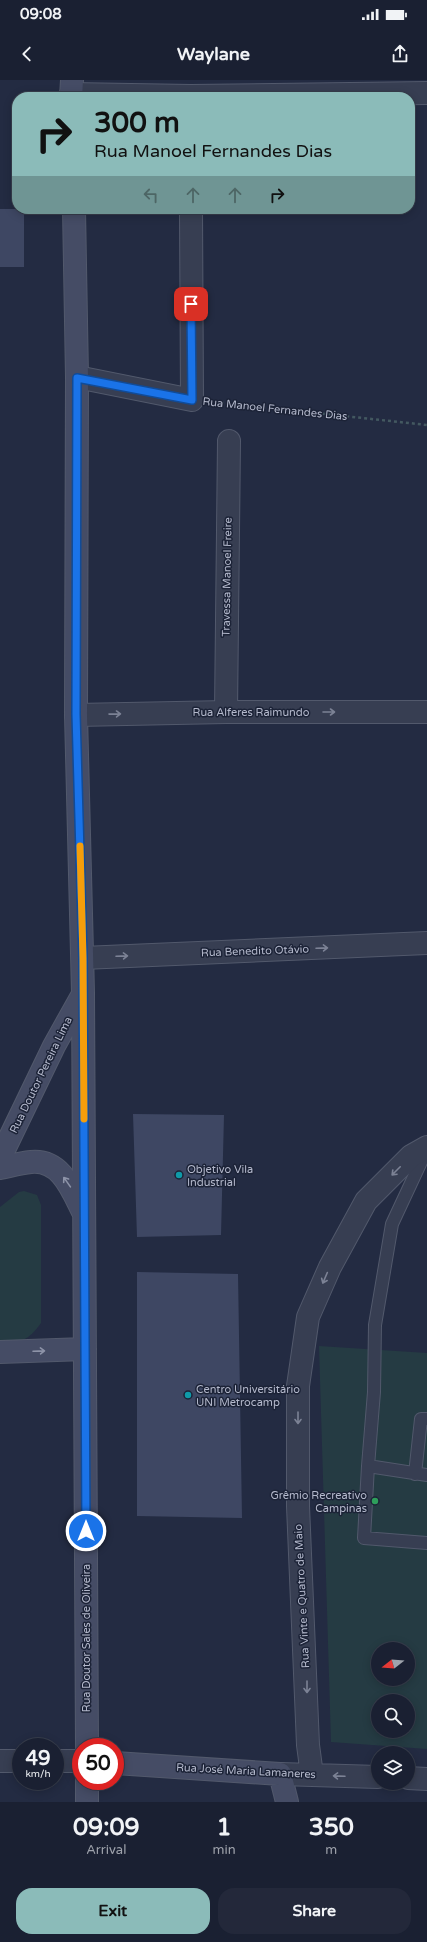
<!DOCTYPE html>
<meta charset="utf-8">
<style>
body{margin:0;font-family:"Varela Round",sans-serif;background:#23283a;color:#f1f3f6;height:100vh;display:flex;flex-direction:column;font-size:15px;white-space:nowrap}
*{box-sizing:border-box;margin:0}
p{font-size:13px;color:#9fa3ac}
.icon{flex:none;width:22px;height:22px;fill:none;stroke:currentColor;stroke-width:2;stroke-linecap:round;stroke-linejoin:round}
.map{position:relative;height:1722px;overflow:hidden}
.side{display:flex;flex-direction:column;background:#1a2032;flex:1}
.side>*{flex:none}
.top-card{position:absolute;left:12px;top:12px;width:403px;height:122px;border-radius:16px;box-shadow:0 2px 10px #0003,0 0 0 1px #383e4d;background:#8bbbb9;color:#111;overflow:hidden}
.needle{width:26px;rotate:253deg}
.controls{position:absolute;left:371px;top:1562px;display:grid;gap:8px}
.controls a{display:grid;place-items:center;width:44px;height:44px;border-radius:50%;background:#1a2032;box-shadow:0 2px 10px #0003,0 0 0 1px #383e4d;font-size:20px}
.speed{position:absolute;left:12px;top:1658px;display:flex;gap:8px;font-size:20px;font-weight:700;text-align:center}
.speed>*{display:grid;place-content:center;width:52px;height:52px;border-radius:50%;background:#1a2032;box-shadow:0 2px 10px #0003,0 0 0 1px #383e4d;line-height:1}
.speed small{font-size:10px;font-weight:400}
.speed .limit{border:6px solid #d22;background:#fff;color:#111}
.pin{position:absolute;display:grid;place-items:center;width:34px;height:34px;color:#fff;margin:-17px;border-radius:8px;box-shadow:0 2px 6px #0006}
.me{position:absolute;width:44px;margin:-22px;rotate:0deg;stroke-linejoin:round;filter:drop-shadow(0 0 3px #0008)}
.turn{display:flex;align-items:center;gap:14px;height:84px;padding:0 16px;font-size:18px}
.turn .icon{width:52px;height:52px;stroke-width:2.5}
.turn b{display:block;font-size:28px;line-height:34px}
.lanes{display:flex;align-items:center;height:38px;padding:0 16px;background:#0003;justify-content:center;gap:20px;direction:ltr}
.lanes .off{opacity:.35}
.eta{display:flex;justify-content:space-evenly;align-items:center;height:68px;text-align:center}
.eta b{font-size:24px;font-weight:800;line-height:28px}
.primary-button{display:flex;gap:8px;margin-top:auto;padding:8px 16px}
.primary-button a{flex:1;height:46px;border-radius:16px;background:#8bbbb9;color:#111;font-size:16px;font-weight:800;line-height:46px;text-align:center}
.primary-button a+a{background:#23283a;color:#f1f3f6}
.status{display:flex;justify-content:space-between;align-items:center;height:28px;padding:0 20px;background:#1a2032;direction:ltr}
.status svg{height:11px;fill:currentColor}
header{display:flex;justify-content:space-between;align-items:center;height:52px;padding:0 16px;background:#1a2032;font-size:18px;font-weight:800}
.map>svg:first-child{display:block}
</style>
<div class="status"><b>09:08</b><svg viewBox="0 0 49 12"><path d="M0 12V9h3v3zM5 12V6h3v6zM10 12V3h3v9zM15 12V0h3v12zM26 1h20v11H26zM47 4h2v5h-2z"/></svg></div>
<header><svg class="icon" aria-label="back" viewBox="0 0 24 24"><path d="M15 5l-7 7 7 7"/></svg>Waylane<svg class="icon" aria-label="share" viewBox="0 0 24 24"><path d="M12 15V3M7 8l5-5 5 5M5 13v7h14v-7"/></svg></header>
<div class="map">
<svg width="427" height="1722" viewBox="0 0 427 1722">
<rect width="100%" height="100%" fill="#232b42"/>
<path fill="#253b43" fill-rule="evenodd" d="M24 1111 37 1115 41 1125V1243C28 1261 21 1262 0 1266V1127L19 1112Z
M319 1266 427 1273V1669L331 1662ZM378 1569H408V1599H378ZM378 1621H408V1651H378Z"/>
<path fill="#3e4763" d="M0 129H24V187H0Z
M133 1034 224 1035 221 1155 137 1157Z
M137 1192 238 1194 242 1438 137 1436Z"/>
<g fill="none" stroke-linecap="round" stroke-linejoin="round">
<g stroke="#52596c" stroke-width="14">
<path id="service" d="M427 1069 392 1144 375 1245 374 1312 368 1386 427 1395
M368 1386 364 1458 427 1463
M415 1394 421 1339H427"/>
</g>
<g stroke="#52596c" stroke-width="24">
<path id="minor" d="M71 14 191 16 427 13
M77 297 192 320 191 129
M226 632 229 361
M76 635 226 632H427
M83 878 427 863
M0 1681H21
M55 1681H81
M280 1694 378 1697
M312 1695 308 1665 298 1426V1306L308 1237 330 1187 366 1121 411 1076 427 1067
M408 1698 427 1699"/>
</g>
<g stroke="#52596c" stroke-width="24">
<path id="secondary" d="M71 17 72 0
M74 129 77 297 76 635 83 913 87 1667
M0 1078 54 966 83 914
M0 1088C10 1086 20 1083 31 1082 61 1079 72 1110 83 1132
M0 1272 85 1269
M115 1683 280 1694 287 1722
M87 1701V1722"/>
</g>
<path stroke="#435860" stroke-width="2.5" stroke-dasharray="3 3" stroke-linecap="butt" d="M215 322 427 345"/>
<use href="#service" stroke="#373e52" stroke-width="12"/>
<use href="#minor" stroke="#373e52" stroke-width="22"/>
<use href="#secondary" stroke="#454c65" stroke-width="22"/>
</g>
<defs><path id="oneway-shaft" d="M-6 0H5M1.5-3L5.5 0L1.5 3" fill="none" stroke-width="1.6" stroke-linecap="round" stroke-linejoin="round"/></defs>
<g stroke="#7c8295">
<use href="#oneway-shaft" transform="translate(329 632)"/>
<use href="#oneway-shaft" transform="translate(115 634) rotate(-1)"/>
<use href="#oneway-shaft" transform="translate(322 868) rotate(-2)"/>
<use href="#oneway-shaft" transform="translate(122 876) rotate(-2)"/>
<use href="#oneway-shaft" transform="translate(396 1091) rotate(135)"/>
<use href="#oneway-shaft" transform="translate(325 1198) rotate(113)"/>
<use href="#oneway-shaft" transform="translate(298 1338) rotate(90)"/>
<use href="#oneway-shaft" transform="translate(307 1607) rotate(90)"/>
<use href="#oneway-shaft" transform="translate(339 1696) rotate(-178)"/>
</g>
<g stroke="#8d93a8">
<use href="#oneway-shaft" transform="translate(67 1102) rotate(-125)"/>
<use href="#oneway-shaft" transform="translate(39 1271) rotate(-2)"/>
</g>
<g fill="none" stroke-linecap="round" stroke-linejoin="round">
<g stroke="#114b97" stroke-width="10">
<path id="route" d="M86 1451 83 878 76 634 77 298 192 320 191 224"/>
</g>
<use href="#route" stroke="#1a73e8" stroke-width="7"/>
<path stroke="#f59e0b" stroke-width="7" d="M80 766 83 878 84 1039"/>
</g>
<g fill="#0f9aa8" stroke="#1c2337" stroke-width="1.5">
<circle cx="179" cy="1095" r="4"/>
<circle cx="188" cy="1315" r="4"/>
</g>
<circle fill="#2e9e5b" stroke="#1c2337" stroke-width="1.5" cx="375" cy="1421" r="4"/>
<g text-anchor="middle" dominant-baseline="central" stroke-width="3" stroke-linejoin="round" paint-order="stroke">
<g font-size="11" fill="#b4b9cc" stroke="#1c2337">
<text transform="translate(275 329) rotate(6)">Rua Manoel Fernandes Dias</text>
<text transform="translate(227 497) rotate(-89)">Travessa Manoel Freire</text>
<text x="251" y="632">Rua Alferes Raimundo</text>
<text transform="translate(255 871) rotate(-2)">Rua Benedito Otávio</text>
<text transform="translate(41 995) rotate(-64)">Rua Doutor Pereira Lima</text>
<text transform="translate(302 1516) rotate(-93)">Rua Vinte e Quatro de Maio</text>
<text transform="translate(86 1558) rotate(-90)">Rua Doutor Sales de Oliveira</text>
<text transform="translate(246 1691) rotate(3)">Rua José Maria Lamaneres</text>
</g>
<g font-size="11" fill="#b4b9cc" stroke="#1c2337" text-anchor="start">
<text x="187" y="1089">Objetivo Vila<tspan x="187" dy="13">Industrial</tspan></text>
<text x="196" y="1309">Centro Universitário<tspan x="196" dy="13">UNI Metrocamp</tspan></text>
<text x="367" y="1415" text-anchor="end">Grêmio Recreativo<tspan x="367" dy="13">Campinas</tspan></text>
</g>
</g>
</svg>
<div class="controls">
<a><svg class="needle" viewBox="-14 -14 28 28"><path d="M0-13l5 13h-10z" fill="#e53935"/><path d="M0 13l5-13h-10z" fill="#9fa3ac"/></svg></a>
<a><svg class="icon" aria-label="search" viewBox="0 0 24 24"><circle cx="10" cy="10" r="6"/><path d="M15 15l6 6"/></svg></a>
<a><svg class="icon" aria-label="layers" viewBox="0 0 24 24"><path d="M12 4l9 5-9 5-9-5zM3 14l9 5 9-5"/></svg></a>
</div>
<div class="speed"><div>49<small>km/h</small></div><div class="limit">50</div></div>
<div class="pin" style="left:191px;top:224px;background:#d93025"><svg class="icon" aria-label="arrive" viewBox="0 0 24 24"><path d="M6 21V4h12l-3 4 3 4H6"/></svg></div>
<svg class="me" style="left:86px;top:1451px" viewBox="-20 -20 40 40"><circle r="17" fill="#1a73e8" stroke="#fff" stroke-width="3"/><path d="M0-11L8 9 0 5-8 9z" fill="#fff"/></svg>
<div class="top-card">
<div class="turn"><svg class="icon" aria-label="right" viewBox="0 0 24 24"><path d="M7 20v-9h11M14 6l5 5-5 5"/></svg><div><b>300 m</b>Rua Manoel Fernandes Dias</div></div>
<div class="lanes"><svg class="icon off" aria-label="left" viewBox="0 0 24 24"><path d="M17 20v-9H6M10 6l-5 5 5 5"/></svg><svg class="icon off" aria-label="ahead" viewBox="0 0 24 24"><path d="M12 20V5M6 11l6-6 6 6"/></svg><svg class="icon off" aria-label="ahead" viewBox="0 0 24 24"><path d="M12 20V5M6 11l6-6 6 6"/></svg><svg class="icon" aria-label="right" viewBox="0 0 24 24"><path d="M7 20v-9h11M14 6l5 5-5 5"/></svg></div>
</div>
</div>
<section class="side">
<div class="eta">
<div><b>09:09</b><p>Arrival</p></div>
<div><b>1</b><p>min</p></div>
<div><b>350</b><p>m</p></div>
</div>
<div class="primary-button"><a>Exit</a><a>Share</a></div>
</section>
